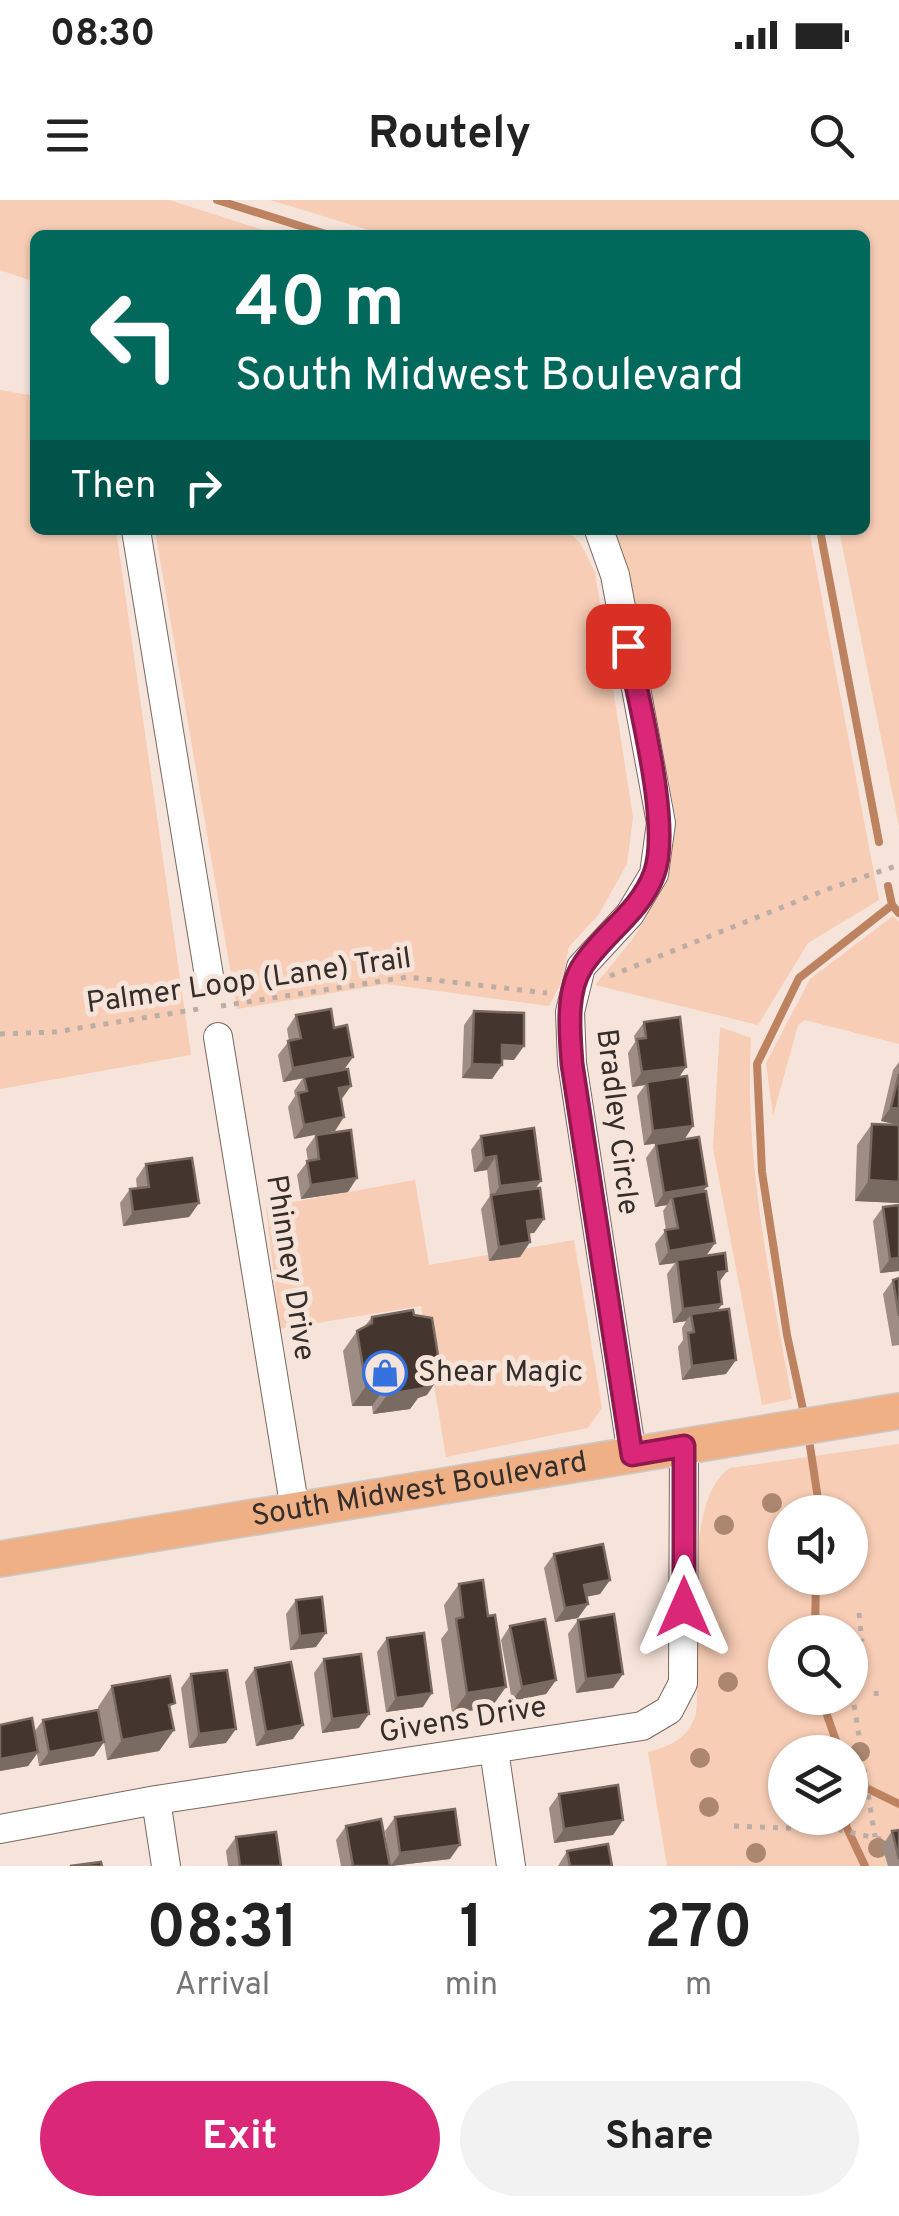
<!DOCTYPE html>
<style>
body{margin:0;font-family:Overpass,sans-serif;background:#f2f2f2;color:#222;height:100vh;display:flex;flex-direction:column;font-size:38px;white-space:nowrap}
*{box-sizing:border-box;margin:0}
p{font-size:32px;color:#767676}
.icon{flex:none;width:55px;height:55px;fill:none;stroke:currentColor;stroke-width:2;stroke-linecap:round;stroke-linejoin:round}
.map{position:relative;height:1666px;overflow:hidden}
.sheet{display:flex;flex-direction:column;background:#fff;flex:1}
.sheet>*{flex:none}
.banner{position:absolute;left:30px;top:30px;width:840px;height:305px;border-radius:15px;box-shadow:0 2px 8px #0004;background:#00695c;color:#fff;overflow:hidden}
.fabs{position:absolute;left:768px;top:1295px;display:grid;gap:20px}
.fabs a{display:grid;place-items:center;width:100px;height:100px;border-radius:50%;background:#fff;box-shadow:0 2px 8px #0004;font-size:50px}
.pin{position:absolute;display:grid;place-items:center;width:85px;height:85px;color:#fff;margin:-42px;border-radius:20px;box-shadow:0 5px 15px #0006}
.me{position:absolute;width:110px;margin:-55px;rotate:0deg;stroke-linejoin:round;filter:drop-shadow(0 0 8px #0008)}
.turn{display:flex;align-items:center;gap:35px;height:210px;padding:0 40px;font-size:45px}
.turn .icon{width:130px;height:130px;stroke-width:2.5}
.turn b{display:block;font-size:70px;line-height:85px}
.then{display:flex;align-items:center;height:95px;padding:0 40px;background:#0003;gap:20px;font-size:38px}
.eta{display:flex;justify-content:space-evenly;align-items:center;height:170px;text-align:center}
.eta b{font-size:60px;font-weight:700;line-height:70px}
.action{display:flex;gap:20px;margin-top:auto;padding:20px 40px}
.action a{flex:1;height:115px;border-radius:60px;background:#db2777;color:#fff;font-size:40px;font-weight:700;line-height:115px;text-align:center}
.action a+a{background:#f2f2f2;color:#222}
.status{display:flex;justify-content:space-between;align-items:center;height:70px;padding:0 50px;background:#fff;direction:ltr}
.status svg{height:28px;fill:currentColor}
header{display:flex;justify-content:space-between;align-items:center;height:130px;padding:0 40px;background:#fff;font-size:45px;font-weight:700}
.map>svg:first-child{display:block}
</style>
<div class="status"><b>08:30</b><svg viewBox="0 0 49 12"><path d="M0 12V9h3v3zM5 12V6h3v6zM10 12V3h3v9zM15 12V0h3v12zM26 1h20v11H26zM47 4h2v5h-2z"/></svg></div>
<header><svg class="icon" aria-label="menu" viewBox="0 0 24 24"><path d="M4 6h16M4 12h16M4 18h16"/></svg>Routely<svg class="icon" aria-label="search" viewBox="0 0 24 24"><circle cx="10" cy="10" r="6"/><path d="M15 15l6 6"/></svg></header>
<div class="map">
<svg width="899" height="1666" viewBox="0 0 899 1666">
<rect width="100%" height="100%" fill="#f6e4da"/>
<path fill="#f7cdb5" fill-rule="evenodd" d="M0 0H169L279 35H35V82L0 70Z
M270 0H899V626L839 330H865V35H385Z
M0 190 35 196V330H116L191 855 0 889Z
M155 330H567L581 344 595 372 633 617 627 664 599 714 569 747 561 783 549 806 386 784 237 809Z
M615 330H809L879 700 808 743 758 825 595 785 632 740 668 680 676 619 626 363Z
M893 716 899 722V844L805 820 798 825 773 916 766 863 810 779Z
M720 827 751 838C744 960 770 1079 792 1199L762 1205 713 948Z
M415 980 429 1065 574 1040 602 1208 588 1228 446 1257 421 1106 280 1129 266 1007Z
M899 1244V1666H667L648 1552C673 1545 687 1539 696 1514 702 1456 679 1301 730 1268ZM785 1312H850V1378H785ZM785 1432H850V1498H785ZM785 1552H850V1618H785Z"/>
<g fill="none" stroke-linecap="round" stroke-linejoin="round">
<path stroke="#bd8361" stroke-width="8" d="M217 0 329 35
M820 330 879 642
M888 686 892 705 899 713
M804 1214 787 1135 762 972 757 864 799 778 892 705
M808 1233 820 1312
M815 1432 816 1378
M821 1498 840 1552
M850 1580 899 1604
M847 1618 846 1626 865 1666"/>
<g stroke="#796960" stroke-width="30">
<path id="minor" d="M136 330 210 782
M599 330 615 375 661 623 654 674 630 714 581 767 570 812 572 863 632 1255
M218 837 295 1310
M494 1550 511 1666
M156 1600 166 1666
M0 1629 156 1600 642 1526 669 1510 683 1483 684 1247"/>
</g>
<g stroke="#cac9c8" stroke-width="38">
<g id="major">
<path id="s1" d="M0 1359 899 1211"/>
</g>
</g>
<path stroke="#bcada5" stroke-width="5" stroke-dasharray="5 8" stroke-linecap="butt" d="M610 776 828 689 899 665
M221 806 408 777 547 793
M0 834 55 832 205 808
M859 1413 862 1442
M876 1491 877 1504
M852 1492 875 1637
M734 1626 840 1630 889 1641"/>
<use href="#minor" stroke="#fff" stroke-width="28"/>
<use href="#major" stroke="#efb086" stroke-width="35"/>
</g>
<g fill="#ab8770">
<circle cx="772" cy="1303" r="10"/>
<circle cx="724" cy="1325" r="10"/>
<circle cx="728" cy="1482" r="10"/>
<circle cx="860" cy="1552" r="10"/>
<circle cx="700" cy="1558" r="10"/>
<circle cx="709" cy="1607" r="10"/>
<circle cx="878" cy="1648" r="10"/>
<circle cx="756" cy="1653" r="10"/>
</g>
<path fill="#9d8d84" d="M474 811 514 860 502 859 492 879 462 878 464 825Z
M296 815 334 828 353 857 294 939 288 907 295 896 294 891 303 878 283 882 278 855 289 841 287 829Z
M644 822 686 867 679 877 693 926 684 939 703 991 715 1043 706 1056 727 1071 719 1082 722 1104 717 1111 726 1174 682 1180 678 1147 683 1140 682 1128 686 1121 673 1123 667 1074 675 1063 659 1065 655 1044 666 1030 663 1011 667 1005 655 1007 646 958 656 944 662 943 644 945 637 896 645 885 632 887 628 853 635 842 634 836Z
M899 862V1003L855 1001 857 945 872 924 899 925 881 921 893 870Z
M316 935 348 992 301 999 297 975 308 961 306 949Z
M481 936 536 989 544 1019 534 1033H529L530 1042 520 1057 489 1061 481 1009 490 996 487 970 474 972 471 950Z
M146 964 199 1003 189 1017 123 1026 120 1003 130 989 137 988 136 979Z
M883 1007 899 1071 880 1073 873 1021Z
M899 1078V1145L892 1146 883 1094 893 1080Z
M372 1117 427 1195 418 1198 410 1209 373 1214 372 1206H352L343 1151 357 1131 364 1127Z
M554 1354 610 1380 600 1394 586 1397 588 1404 578 1418 555 1422 544 1368Z
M459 1384 491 1508 452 1513 441 1439 448 1430 444 1405Z
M296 1400 316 1447 290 1450 286 1414Z
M578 1420 623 1474 613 1488 576 1493 568 1434Z
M510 1426 556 1480 546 1494 512 1501 501 1440Z
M387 1438 423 1507 386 1512 377 1452Z
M324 1459 359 1528 322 1533 314 1473Z
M255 1468 293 1539 256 1546 245 1482Z
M191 1474 226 1543 189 1548 181 1488Z
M112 1486 170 1511 174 1530 159 1551 107 1560 98 1507Z
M43 1520 104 1542 94 1556 39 1566 37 1554 28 1566 0 1571V1525L34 1532Z
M559 1594 623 1620 613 1635 554 1643 549 1608Z
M395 1617 450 1659 390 1666 385 1631Z
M346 1626 390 1666H341L336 1640Z
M899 1630V1666H888L882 1646 892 1631Z
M236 1637 281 1666H228L226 1651Z
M567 1651 612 1666H558Z"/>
<path fill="#796a62" d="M502 845 524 846 514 860 492 859Z
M353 857 343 871 283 882 293 868Z
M472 864 502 865 492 879 462 878Z
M686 867 676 881 647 882 645 885 632 887 642 872Z
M351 886 341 900 339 888Z
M891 907 899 909V925L881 921Z
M344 917 335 931 294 939 304 925Z
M693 926 684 940 644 945 653 931Z
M496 956 487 970 474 972 484 958Z
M357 978 348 992 301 999 311 985Z
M869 980 899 982V1003L855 1001Z
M541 981 531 995 490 1001 500 986Z
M707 986 697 1000 672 997 667 1005 655 1007 664 993Z
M199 1003 189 1017 123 1026 133 1012Z
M544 1019 534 1033 517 1035 527 1021Z
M530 1042 520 1057 489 1061 499 1047Z
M715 1043 705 1057 677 1060 675 1063 659 1065 669 1051Z
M899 1058V1071L880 1073 890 1059Z
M727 1071 717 1085 718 1072Z
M722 1104 712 1118 691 1114 686 1121 673 1123 683 1109Z
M736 1160 726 1174 682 1180 692 1166Z
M441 1174 427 1195 418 1198 410 1209 373 1214 388 1194Z
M366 1186H386L372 1206H352Z
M610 1380 600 1394 574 1399 584 1385Z
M588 1404 578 1418 555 1422 565 1408Z
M326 1433 316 1447 290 1450 300 1436Z
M623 1474 613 1488 576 1493 586 1479Z
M556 1480 546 1494 512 1501 522 1487Z
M506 1487 491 1508 452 1513 467 1493Z
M432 1493 423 1507 386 1512 396 1498Z
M369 1514 359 1528 322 1533 332 1519Z
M303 1525 293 1539 256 1546 266 1532Z
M236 1529 226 1543 189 1548 199 1534Z
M174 1530 159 1551 107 1560 122 1540Z
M104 1542 94 1556 39 1566 49 1552Z
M38 1552 28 1566 0 1571V1559Z
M623 1620 613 1635 554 1643 564 1629Z
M460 1645 450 1659 391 1666 400 1653Z"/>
<path fill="#44362e" stroke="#796a62" stroke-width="2.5" d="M331 809 334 828 347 825 353 857 293 868 288 841 301 838 296 815Z
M474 811 524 813V846L502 845V865L472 864Z
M680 817 686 867 642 872 637 839 646 838 644 822Z
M348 869 351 886 339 888 344 917 304 925 298 893 307 891 304 877Z
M899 874V909L891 907Z
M687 876 693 926 653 931 647 882Z
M872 924 899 925V982L869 980Z
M534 928 541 981 500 986 496 956 484 958 481 936Z
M351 930 357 978 311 985 307 961 319 959 316 935Z
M699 937 707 986 664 993 656 944Z
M192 958 199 1003 133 1012 130 989 149 987 146 964Z
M540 988 544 1019 527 1021 530 1042 499 1047 491 995Z
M706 991 715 1043 669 1051 665 1030 678 1028 672 997Z
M899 1005V1058L890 1059 883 1007Z
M725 1053 727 1071 718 1072 722 1104 683 1109 677 1060Z
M899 1078V1116L893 1080Z
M729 1109 736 1160 692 1166 688 1133 694 1132 691 1114Z
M413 1110 414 1115 432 1118 441 1174 423 1181 425 1188 388 1194 386 1186H366L357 1131 372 1123V1117Z
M603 1344 610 1380 584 1385 588 1404 565 1408 554 1354Z
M483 1380 488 1416 495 1415 506 1487 467 1493 456 1419 463 1417 459 1384Z
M322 1397 326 1433 300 1436 296 1400Z
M614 1414 623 1474 586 1479 578 1420Z
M545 1419 556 1480 522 1487 510 1426Z
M424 1433 432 1493 396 1498 387 1438Z
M361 1454 369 1514 332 1519 324 1459Z
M291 1462 303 1525 266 1532 255 1468Z
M227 1470 236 1529 199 1534 191 1474Z
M170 1476 175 1503 169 1505 174 1530 122 1540 112 1486Z
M98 1510 104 1542 49 1552 43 1520Z
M32 1518 38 1552 0 1559V1525Z
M618 1585 623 1620 564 1629 559 1594Z
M455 1609 460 1645 400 1653 395 1617Z
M381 1619 390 1666H353L346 1626Z
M899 1630V1659L892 1631Z
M276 1632 281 1666H240L236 1637Z
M608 1644 612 1666H570L567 1651Z
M101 1662 102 1666H70Z"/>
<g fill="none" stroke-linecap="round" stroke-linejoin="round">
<g stroke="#8e194d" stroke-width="25">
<path id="route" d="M628 446C638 501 672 625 654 674 640 712 604 733 583 765 565 792 570 833 572 864L632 1255 684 1246V1407"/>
</g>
<use href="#route" stroke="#db2777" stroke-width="18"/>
</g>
<defs>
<g id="shop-ring" transform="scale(2.25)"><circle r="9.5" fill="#f6e4da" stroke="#3572e0" stroke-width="1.5"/><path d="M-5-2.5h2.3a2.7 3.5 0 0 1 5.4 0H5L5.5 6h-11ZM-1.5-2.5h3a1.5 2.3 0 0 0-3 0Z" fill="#3572e0"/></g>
</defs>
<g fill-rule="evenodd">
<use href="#shop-ring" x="385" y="1173"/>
</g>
<g text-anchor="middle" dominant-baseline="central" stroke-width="10" stroke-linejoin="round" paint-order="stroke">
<g font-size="30" fill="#352e2a" stroke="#f6e4da">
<text transform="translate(249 782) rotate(-8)">Palmer Loop (Lane) Trail</text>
<text transform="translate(616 922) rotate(83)">Bradley Circle</text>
<text transform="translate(289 1068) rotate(81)">Phinney Drive</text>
<text stroke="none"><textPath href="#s1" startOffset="425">South Midwest Boulevard</textPath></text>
<text transform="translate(463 1521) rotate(-9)">Givens Drive</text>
</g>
<g font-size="30" fill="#352e2a" stroke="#f6e4da" text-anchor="start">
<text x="418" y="1173">Shear Magic</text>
</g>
</g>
</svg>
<div class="fabs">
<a><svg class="icon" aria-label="sound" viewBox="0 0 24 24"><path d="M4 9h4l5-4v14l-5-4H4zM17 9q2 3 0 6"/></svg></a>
<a><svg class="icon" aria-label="search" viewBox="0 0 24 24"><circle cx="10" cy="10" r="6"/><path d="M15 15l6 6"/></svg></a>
<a><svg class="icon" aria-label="layers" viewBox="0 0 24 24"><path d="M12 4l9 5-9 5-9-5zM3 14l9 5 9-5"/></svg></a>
</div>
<div class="pin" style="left:628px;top:446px;background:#d93025"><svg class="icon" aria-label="arrive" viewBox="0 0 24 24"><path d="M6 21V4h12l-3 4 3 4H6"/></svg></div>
<svg class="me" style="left:684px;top:1407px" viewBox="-20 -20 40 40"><path d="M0-17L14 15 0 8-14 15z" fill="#db2777" stroke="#fff" stroke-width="4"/></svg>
<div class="banner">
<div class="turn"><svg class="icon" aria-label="left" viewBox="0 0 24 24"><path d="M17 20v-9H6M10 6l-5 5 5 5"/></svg><div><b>40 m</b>South Midwest Boulevard</div></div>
<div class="then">Then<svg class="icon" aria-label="right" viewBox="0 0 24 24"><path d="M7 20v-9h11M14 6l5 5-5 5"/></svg></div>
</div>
</div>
<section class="sheet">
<div class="eta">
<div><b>08:31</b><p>Arrival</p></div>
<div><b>1</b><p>min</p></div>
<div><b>270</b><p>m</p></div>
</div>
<div class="action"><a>Exit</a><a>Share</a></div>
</section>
